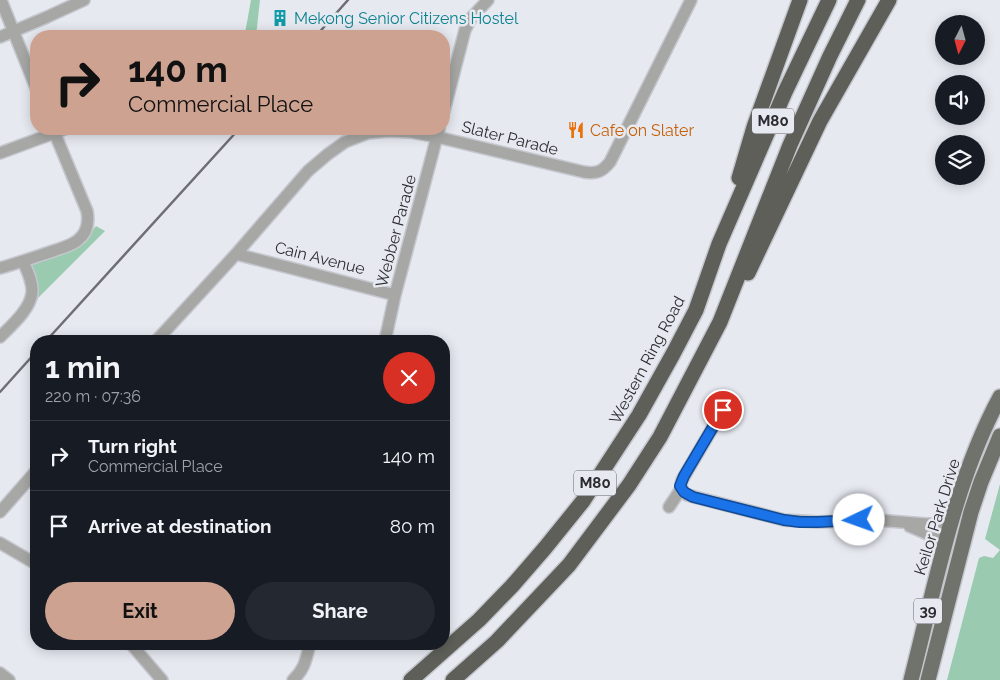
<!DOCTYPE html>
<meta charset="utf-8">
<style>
body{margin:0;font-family:Raleway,sans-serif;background:#242831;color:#f1f3f6;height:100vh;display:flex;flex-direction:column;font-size:19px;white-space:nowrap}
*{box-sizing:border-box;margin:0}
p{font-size:16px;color:#9ea1a6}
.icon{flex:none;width:28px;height:28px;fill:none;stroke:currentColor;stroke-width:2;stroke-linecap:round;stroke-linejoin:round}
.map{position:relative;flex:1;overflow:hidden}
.sheet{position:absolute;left:30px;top:335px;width:420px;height:315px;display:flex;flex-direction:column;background:#171b24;border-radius:20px;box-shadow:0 2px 12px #0003}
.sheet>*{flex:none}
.top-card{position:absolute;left:30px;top:30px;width:420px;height:105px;border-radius:20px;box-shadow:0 2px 12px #0003;background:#cea290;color:#111;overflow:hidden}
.needle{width:32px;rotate:186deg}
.tools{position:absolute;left:935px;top:15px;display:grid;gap:10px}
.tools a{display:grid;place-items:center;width:50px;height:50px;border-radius:50%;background:#171b24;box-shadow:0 2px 12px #0003;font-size:25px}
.pin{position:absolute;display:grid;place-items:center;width:42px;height:42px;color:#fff;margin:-21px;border:2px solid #fff;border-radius:50%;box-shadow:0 1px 5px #0007}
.me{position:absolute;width:55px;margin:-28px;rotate:267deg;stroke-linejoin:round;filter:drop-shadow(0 0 4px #0008)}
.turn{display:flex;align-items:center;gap:18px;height:105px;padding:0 15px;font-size:22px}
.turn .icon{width:65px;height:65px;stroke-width:2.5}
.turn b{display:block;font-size:35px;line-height:42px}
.round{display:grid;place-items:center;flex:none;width:52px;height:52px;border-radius:26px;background:#242831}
.overview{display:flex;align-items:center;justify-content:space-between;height:85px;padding:0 15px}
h1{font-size:30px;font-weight:700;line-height:38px}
.primary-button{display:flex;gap:10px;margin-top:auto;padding:10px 15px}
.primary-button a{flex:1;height:58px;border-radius:30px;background:#cea290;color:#111;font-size:20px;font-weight:700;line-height:58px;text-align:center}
.primary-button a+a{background:#242831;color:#f1f3f6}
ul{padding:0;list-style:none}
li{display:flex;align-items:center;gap:15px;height:70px;padding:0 15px;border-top:1px solid #363941}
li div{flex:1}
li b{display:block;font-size:19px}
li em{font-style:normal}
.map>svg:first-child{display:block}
</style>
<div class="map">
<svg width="1000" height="680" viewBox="0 0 1000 680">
<rect width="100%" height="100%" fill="#e7e9f1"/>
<path fill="#9acbb0" d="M251 0H260L256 36 245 33Z
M96 226 105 231 32 304 30 264 88 236Z
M1000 484V680H947L979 558 984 556 993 558 1000 550 985 539Z"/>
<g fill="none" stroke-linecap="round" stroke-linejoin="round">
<g stroke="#c5c7ce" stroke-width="14">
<path id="minor" d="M1 0 36 88
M0 37 47 17 84 0
M444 111 465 30 472 17 488 0
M0 153 65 129
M236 254 395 295
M0 268C18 263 35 257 53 251 61 248 71 246 78 240 87 233 89 222 87 211L53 129
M0 337C11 326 31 309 32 292 33 282 27 271 23 261
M156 341 236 254 308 171 328 154 345 142 368 133 388 131 411 132 437 137 584 172C596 174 602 172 610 162L691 0
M385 341 395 295 439 129
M723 410 682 480C680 487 682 491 687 495L784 520 818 522 876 520 926 524H934L952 520
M669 507 681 489
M0 512 36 471
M909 526 946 542
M0 543 36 564
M131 644 162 680
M0 673 9 680
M293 680C305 669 306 659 310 644"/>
</g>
<g stroke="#c5c7ce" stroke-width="18">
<path id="major" d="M911 680C935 587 954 482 1000 397
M928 680 971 512 981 482 1000 436"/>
</g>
<g stroke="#c5c7ce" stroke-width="18">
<path id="highway" d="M739 178 754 127 800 0
M748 273 820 121 889 0
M411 680 479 620 512 586 545 548 583 501 639 415 673 354 696 310 719 244 785 92 829 0
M453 680 497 641 569 565 629 485 660 437 720 322 790 145 830 56 858 0"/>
</g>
<use href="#minor" stroke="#a7a8a5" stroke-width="11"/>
<use href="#major" stroke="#70726c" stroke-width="15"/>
<use href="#highway" stroke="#5d5f58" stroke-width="15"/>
<path stroke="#6e6f74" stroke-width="2.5" d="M316 36 348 0
M46 341 239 129
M0 392 36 352"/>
</g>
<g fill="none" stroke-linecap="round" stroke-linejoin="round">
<g stroke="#114b97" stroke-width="12">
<path id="route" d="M723 410 684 476 680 486 684 492 693 497 784 520 800 522H818L859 520"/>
</g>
<use href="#route" stroke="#1a73e8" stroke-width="9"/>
</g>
<defs>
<g id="building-bare" transform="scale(1.35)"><path d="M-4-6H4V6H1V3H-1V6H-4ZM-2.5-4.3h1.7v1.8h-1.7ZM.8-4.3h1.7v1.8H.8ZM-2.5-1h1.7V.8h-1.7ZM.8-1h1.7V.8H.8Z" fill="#0f9aa8" stroke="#e7e9f1" stroke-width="2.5" paint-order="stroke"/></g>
<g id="restaurant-bare" transform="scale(1.35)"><path d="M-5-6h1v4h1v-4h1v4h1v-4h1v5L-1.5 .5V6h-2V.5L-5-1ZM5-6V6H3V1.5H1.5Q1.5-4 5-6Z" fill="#e8710a" stroke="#e7e9f1" stroke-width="2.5" paint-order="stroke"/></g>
</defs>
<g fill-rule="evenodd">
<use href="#building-bare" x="280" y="18"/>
<use href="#restaurant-bare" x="576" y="130"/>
</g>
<g text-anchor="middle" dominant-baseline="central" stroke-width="5" stroke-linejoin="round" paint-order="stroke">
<g fill="#e7e9f1" stroke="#64656a" stroke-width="1">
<rect x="752" y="108.5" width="42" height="25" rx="4"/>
<rect x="574" y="470.5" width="42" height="25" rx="4"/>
<rect x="914" y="598.5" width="28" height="25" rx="4"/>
</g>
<g font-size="15" font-weight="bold" fill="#2c2c30">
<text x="773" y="121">M80</text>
<text x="595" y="483">M80</text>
<text x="928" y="611">39</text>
</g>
<g font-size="16" fill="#0d838f" stroke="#e7e9f1" text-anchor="start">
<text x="294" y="18">Mekong Senior Citizens Hostel</text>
</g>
<g font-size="16" fill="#c56008" stroke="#e7e9f1" text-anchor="start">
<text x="590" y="130">Cafe on Slater</text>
</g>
<g font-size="16" fill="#2c2c30" stroke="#e7e9f1">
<text transform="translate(510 138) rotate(14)">Slater Parade</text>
<text transform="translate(396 231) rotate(-75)">Webber Parade</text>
<text transform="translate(320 258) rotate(14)">Cain Avenue</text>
<text transform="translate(647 360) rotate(-62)">Western Ring Road</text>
<text transform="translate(937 517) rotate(-73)">Keilor Park Drive</text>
</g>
</g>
</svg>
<div class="tools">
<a><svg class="needle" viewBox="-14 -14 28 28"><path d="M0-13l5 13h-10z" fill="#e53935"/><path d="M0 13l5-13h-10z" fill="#9ea1a6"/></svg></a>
<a><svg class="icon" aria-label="sound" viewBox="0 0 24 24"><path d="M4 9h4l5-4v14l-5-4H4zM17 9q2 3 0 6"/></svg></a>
<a><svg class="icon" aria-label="layers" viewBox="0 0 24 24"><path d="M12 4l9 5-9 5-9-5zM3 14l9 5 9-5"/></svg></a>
</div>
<div class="pin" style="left:723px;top:410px;background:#d93025"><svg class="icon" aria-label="arrive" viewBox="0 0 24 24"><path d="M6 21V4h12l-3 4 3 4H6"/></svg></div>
<svg class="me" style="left:859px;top:520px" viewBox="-20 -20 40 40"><circle r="19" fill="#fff"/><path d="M0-13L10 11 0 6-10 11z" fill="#1a73e8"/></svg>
<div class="top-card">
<div class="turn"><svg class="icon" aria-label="right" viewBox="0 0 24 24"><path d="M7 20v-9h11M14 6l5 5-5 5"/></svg><div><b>140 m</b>Commercial Place</div></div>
</div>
<section class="sheet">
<div class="overview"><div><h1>1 min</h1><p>220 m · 07:36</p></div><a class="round" style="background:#d93025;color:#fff"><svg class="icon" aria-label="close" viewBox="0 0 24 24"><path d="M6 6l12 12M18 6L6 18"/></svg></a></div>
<ul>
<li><svg class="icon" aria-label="right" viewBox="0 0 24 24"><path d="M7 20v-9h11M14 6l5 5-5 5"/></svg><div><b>Turn right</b><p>Commercial Place</p></div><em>140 m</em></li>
<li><svg class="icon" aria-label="arrive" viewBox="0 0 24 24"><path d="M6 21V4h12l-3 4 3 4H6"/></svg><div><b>Arrive at destination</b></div><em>80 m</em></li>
</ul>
<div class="primary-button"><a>Exit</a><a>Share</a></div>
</section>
</div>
